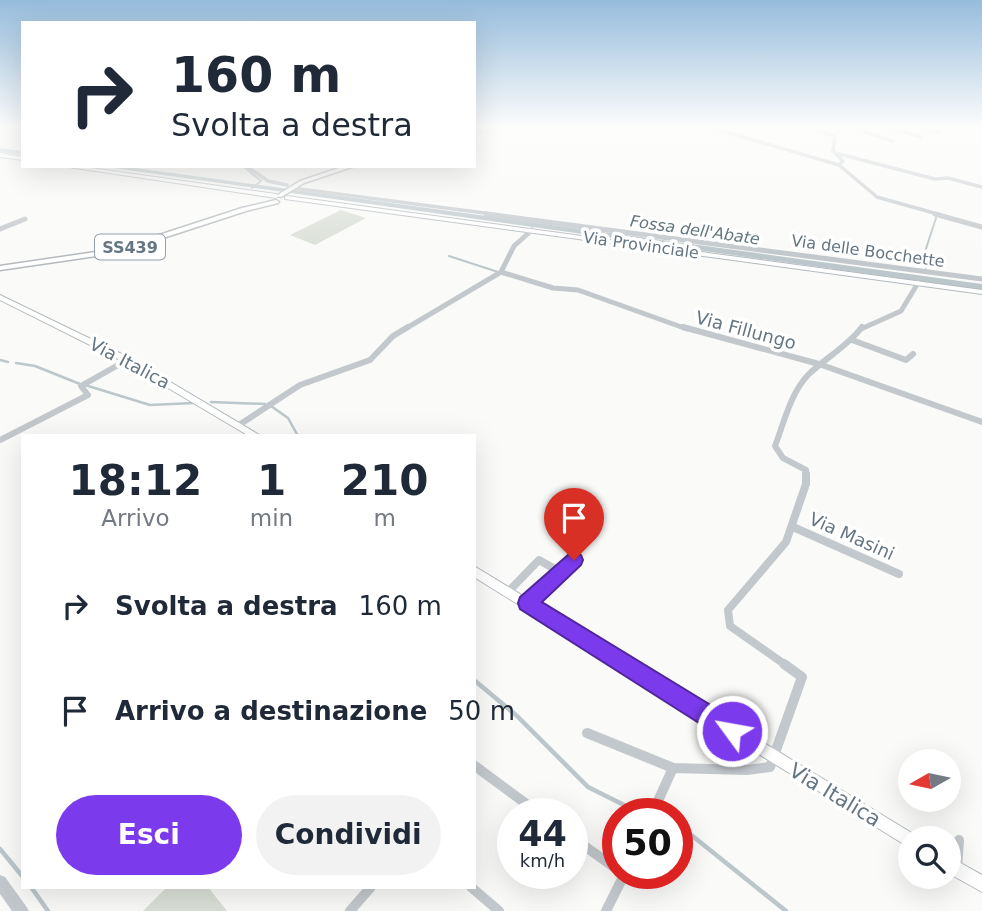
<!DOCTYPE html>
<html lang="it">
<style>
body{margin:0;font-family:"DejaVu Sans",sans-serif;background:#f2f2f3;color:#1f2937;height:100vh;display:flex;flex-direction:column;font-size:26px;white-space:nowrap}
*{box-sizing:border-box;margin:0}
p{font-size:23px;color:#747a83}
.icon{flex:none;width:38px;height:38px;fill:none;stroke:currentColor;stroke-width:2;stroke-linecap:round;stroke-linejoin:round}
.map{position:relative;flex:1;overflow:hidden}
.sheet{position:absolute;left:21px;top:434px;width:455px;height:455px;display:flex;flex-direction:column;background:#fff;border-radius:0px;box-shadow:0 7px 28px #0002}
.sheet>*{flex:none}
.guide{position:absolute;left:21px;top:21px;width:455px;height:147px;border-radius:0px;box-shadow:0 7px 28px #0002;background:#fff;color:#1f2937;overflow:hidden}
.needle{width:46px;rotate:261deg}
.buttons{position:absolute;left:898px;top:749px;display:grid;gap:14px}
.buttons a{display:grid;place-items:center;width:63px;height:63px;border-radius:50%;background:#fff;box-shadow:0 7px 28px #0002;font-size:35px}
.speed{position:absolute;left:497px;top:798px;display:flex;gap:14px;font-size:35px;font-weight:700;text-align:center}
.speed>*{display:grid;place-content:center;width:91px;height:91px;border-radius:50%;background:#fff;box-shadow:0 7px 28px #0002;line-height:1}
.speed small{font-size:18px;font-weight:400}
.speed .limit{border:10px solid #d22;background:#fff;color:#111}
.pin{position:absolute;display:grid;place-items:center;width:60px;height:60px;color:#fff;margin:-72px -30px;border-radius:50% 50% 50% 0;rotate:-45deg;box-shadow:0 0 7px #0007}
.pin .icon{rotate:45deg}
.me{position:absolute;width:77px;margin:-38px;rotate:302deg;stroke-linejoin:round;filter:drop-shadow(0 0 5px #0008)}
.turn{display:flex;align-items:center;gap:24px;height:147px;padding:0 35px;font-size:32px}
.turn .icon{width:91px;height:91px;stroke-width:2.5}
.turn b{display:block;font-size:49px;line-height:60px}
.eta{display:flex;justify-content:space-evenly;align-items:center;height:119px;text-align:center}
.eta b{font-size:42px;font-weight:600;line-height:49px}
.action{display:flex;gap:14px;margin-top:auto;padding:14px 35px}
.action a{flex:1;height:80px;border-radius:42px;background:#7c3aed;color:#fff;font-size:28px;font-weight:600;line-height:80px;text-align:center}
.action a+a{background:#f2f2f3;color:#1f2937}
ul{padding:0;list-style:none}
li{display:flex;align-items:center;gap:21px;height:105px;padding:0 35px}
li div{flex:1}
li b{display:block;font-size:26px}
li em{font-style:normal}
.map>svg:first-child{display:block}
</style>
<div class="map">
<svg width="982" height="911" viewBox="0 0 982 911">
<rect width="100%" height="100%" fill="#fafaf8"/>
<path fill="#dadfd7" d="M341 210 366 218 315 245 290 235Z
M167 887H208L227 911H143Z"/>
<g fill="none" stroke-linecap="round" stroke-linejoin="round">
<path stroke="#bbc7cb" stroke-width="2" d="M243 166 261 181 252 188
M449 256 498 272
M926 268 922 261 936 218"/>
<path stroke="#bbc7cb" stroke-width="2.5" d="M0 360 8 362
M16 363 35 366 80 384
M85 385 150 405 194 403
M211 402 265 404
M271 406 288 418 298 436"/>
<path stroke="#bbc7cb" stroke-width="4.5" d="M474 680 516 715 588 787 642 814
M677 828 690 834 786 911
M0 849 23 877
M31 887 48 911"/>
<path fill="#bbc7cb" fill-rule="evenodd" d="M0 148 23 151V155L0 152Z
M99 166H121L982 284V290Z"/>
<g stroke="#b3babf" stroke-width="2">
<path id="secondary" d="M0 153 23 157V160L0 157Z
M62 166H77L276 194 279 196 276 198Z
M287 196 982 290V294L285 199V197Z
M0 295 130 358 261 436H249L124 362 0 300Z
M474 566 915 835 917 838H910V848L905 845 474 577Z
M948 856 982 875V892L948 873Z"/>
</g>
<g stroke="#b5babe" stroke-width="3">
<path id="primary" d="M499 127H512L474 132V129Z
M345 166H355L304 183 281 197 276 196 300 181Z
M276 200 279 202 278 203 246 211 117 253 0 270V266L116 249 242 208Z"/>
</g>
<path stroke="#c3c8cc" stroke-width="3.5" d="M0 127 23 128
M709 127 839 165 877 197 941 215
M810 127 835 137 833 151 843 161 839 165
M850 127 893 141
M888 127 921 137
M916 127 938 132
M835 153 935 179 948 178 982 187
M246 166 268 181 287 185
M292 188 500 215"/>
<path stroke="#c3c8cc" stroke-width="5" d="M486 214 982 279
M935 214 982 227
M0 229 25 219
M501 272 553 288 578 290 687 329
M405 329 501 272 514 246 532 230
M861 329 901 311 918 283"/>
<path stroke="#c3c8cc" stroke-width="6" d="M683 327 819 364 982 422
M852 340 906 360 913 354
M239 425 300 385 370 360 393 336 408 327
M0 440 88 395 81 386 127 360
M806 476V470L783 458 775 446C784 423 790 394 808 375 825 358 847 347 862 327"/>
<path stroke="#c3c8cc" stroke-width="8" d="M793 527 899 574
M508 592 539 560 560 572
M528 603 574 560
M787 666 730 626 728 610 786 542 806 484V474"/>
<path stroke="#c3c8cc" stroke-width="10" d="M587 733 673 768
M475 766 540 814
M652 814 673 768 747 770 770 767 802 677 784 664
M572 837 618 870
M957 868 959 840
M471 887 499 911
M350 911 371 887
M606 911 625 873"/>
<path fill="#c3c8cc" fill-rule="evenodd" d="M0 875 5 877 26 906 29 911H12L0 894Z"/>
<use href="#secondary" fill="#fff" fill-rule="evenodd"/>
<use href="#primary" fill="#fff" fill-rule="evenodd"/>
</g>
<linearGradient id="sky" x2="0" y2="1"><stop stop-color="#96bcdc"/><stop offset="0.5" stop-color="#fdfdfc"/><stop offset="1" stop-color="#fdfdfc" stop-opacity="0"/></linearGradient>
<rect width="982" height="254" fill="url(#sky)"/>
<path fill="#7c3aed" stroke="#51269a" stroke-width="2" d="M574 553 581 555 583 560 581 565 542 602 740 723 744 731 740 739 732 743 724 739 520 609 518 603 520 597 568 555Z"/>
<g text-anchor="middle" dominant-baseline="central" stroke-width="7" stroke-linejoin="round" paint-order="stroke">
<g font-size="16" font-style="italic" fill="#60757c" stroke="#fff">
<text transform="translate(695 230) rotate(8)">Fossa dell'Abate</text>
</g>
<g font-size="16" fill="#657683" stroke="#fff">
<text transform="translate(641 245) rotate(8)">Via Provinciale</text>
<text transform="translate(868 251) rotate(8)">Via delle Bocchette</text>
</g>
<rect fill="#fff" stroke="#939fa8" stroke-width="2" x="95" y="234.5" width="70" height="25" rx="5"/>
<g font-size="16" font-weight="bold" fill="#657683">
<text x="130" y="247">SS439</text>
</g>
<g font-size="18" fill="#657683" stroke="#fff">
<text transform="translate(746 330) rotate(15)">Via Fillungo</text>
<text transform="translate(130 363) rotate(28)">Via Italica</text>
<text transform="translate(852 536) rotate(24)">Via Masini</text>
</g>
<g font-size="21" fill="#657683" stroke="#fff">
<text transform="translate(835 795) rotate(31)">Via Italica</text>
</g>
</g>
</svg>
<div class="buttons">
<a><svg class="needle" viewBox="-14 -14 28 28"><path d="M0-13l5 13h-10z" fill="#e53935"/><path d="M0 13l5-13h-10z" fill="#747a83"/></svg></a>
<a><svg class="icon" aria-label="search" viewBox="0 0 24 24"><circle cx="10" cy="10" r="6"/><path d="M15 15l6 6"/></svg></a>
</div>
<div class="speed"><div>44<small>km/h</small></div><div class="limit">50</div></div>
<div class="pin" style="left:574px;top:560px;background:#d93025"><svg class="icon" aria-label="arrive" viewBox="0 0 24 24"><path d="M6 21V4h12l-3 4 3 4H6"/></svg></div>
<svg class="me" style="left:732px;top:731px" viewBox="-20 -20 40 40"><circle r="17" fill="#7c3aed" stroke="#fff" stroke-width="3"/><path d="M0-11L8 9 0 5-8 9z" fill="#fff"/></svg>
<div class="guide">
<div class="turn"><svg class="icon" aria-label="right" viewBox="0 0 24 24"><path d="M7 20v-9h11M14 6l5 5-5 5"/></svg><div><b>160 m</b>Svolta a destra</div></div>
</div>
<section class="sheet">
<div class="eta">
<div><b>18:12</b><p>Arrivo</p></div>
<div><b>1</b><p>min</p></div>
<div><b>210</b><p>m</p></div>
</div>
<ul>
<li><svg class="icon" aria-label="right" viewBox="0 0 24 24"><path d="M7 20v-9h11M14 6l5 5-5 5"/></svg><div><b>Svolta a destra</b></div><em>160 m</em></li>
<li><svg class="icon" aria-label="arrive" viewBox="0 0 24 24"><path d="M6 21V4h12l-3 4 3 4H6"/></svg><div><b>Arrivo a destinazione</b></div><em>50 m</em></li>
</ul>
<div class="action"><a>Esci</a><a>Condividi</a></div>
</section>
</div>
